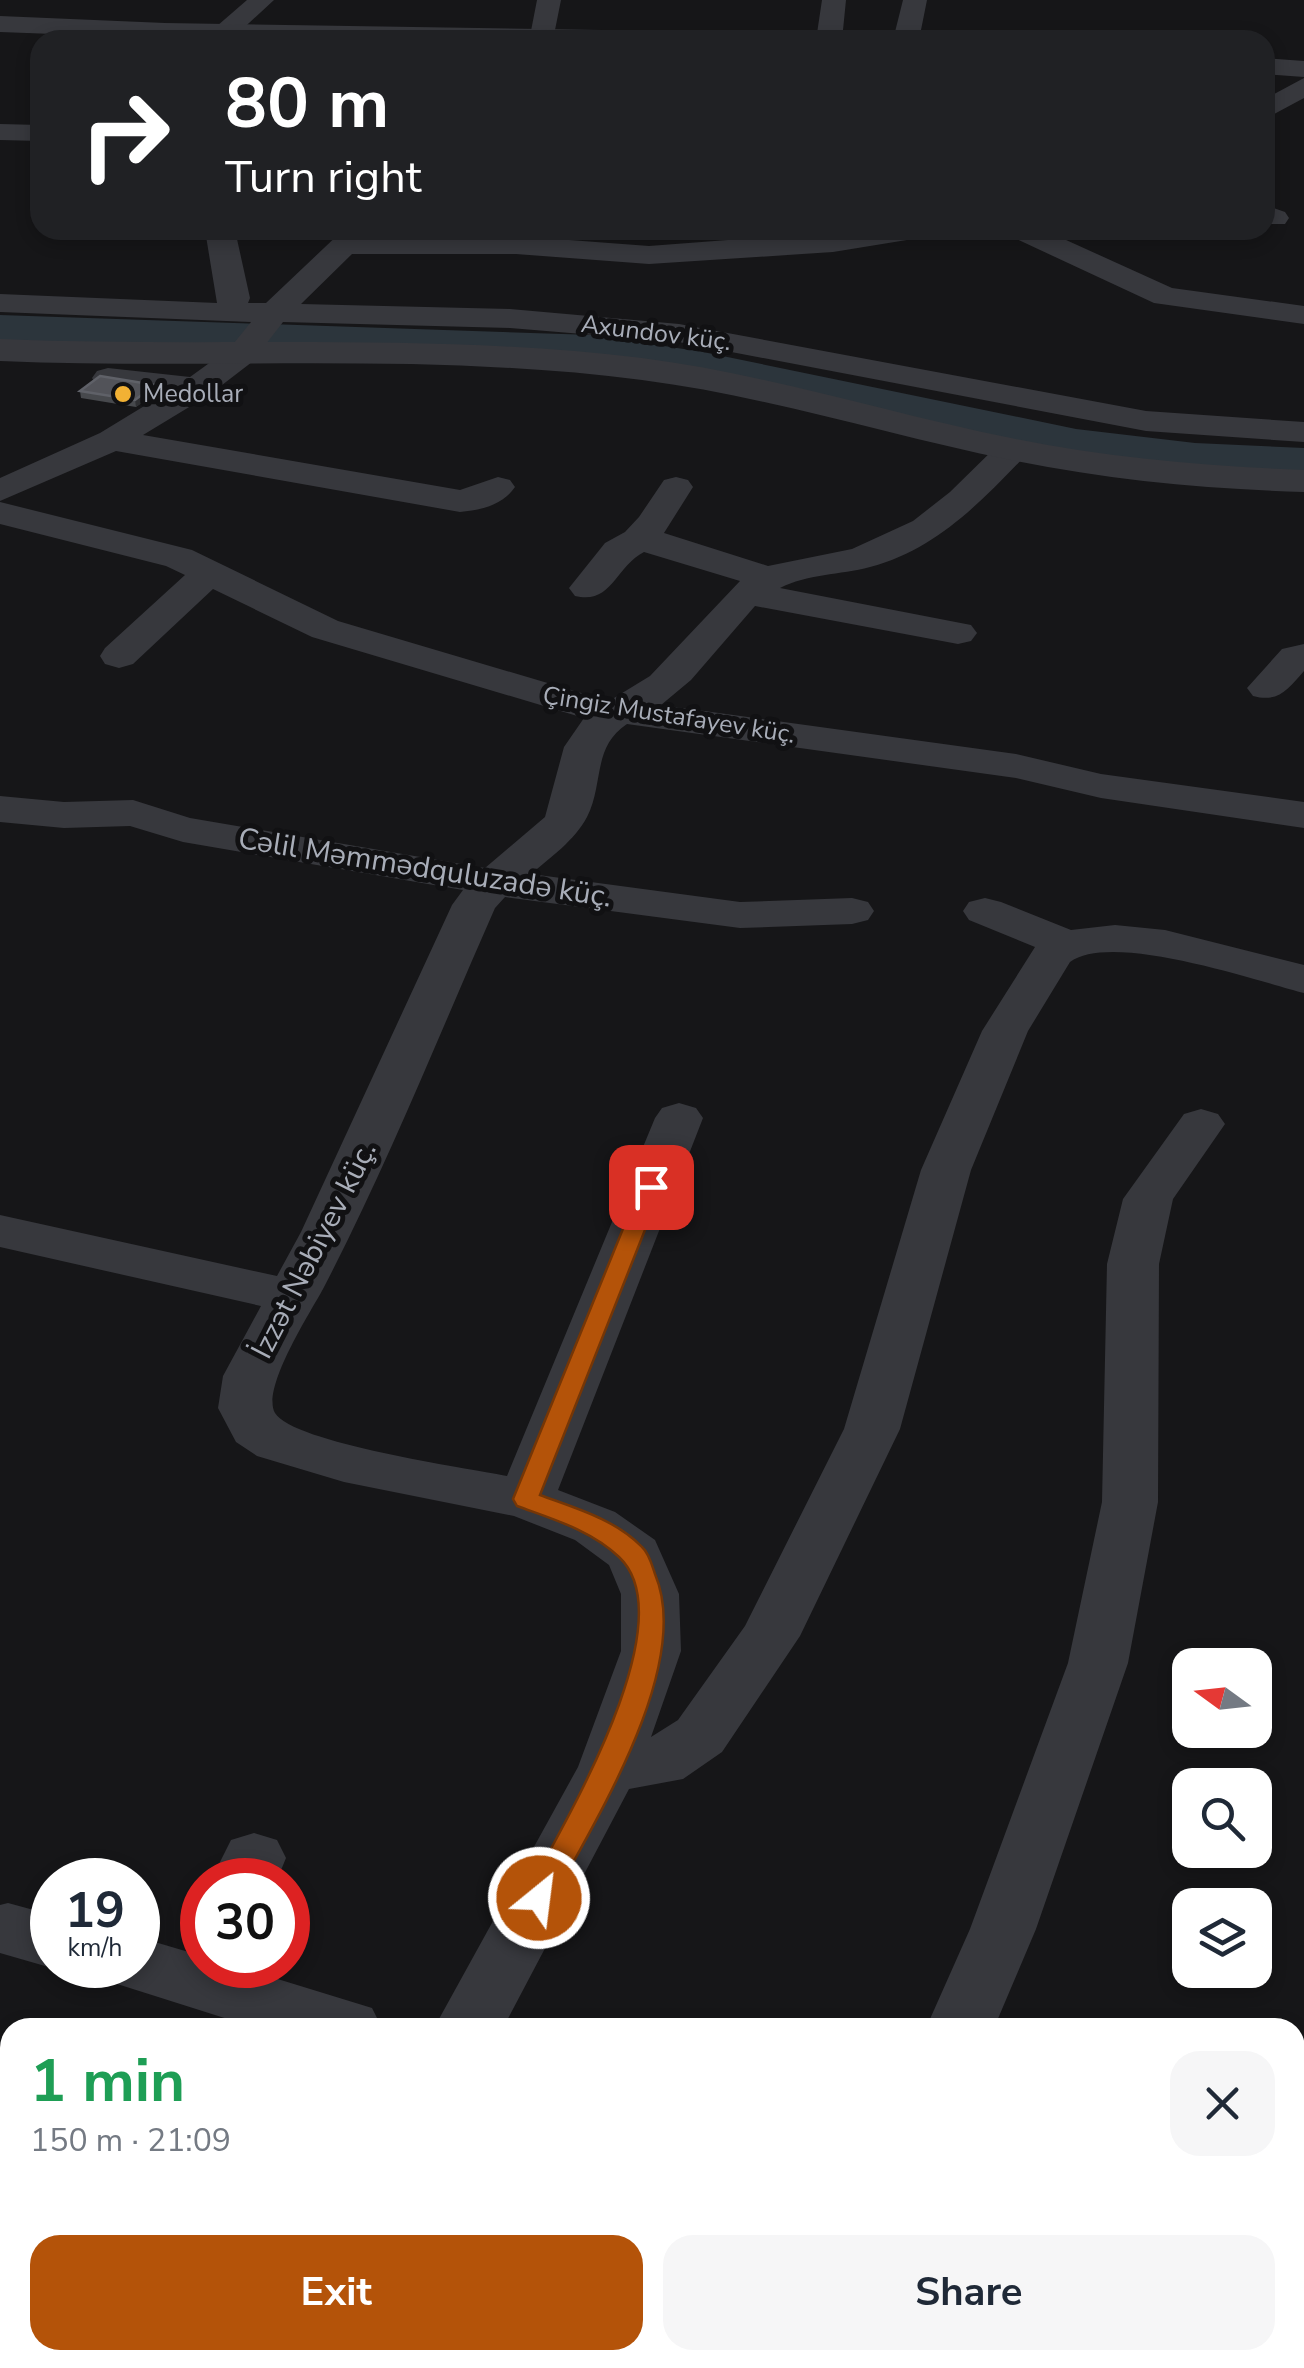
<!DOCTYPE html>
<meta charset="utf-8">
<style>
body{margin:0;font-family:"Nunito Sans",sans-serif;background:#f6f6f7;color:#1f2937;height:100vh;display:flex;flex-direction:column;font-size:38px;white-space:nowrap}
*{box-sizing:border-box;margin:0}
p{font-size:32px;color:#747a83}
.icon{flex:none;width:55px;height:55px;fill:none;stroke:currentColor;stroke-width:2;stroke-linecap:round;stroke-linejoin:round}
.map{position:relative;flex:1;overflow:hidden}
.details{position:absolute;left:0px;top:2018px;width:1305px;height:352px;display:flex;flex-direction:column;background:#fff;border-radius:30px 30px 0 0;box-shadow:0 5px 15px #0003}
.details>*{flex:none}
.guide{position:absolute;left:30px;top:30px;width:1245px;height:210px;border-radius:30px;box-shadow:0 5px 15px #0003;background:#202124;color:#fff;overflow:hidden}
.needle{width:65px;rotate:285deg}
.fabs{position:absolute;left:1172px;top:1648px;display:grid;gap:20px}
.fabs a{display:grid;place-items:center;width:100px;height:100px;border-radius:20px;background:#fff;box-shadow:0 5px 15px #0003;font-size:50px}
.speed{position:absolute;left:30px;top:1858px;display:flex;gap:20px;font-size:50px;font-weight:700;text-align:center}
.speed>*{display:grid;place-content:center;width:130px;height:130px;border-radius:50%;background:#fff;box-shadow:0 5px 15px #0003;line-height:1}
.speed small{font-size:25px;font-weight:400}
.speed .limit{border:15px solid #d22;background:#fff;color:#111}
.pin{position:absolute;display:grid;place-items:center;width:85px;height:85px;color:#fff;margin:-42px;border-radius:20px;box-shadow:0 5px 15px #0006}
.me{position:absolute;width:110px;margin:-55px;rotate:29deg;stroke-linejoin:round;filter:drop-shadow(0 0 8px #0008)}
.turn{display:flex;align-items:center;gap:35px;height:210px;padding:0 30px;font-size:45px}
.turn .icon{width:130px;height:130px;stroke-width:2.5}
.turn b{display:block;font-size:70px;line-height:85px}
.round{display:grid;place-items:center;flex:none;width:105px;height:105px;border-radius:30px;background:#f6f6f7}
.summary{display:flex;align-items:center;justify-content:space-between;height:170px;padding:0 30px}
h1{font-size:60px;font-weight:700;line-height:75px;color:#1e9e55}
.button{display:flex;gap:20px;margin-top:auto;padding:20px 30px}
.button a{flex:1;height:115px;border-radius:30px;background:#b45309;color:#fff;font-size:40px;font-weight:700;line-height:115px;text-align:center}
.button a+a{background:#f6f6f7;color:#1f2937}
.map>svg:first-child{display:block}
</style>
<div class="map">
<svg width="1304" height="2368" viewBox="0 0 1304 2368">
<rect width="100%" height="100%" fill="#161618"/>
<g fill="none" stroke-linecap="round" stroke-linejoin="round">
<path fill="#2c353c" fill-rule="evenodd" d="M0 315 593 335 703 352 1076 429 1195 443 1304 448V480L1195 475 1076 461 703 382 593 365 0 345Z"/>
<path fill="#37383d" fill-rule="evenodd" d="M247 0H274L235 36H217L214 31 217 26Z
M537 0H561L553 40H533L530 36Z
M822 0H846L842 40H816Z
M903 0H927L919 40H893Z
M1304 78V98L1265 119V99Z
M0 124 40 125V141L0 140Z
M1265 205 1285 212 1289 218 1285 224H1265Z
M205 230H235L250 298 248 303H266L343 230H375L370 236H516L649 246 859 230H928L923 236 913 239 833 252 649 264 516 254H352L301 304 510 309 679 324 1146 411 1304 422V442L1146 431 679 342 510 328 283 322 252 362 209 395 143 435 460 490 498 477 510 480 515 487C503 505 481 510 460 512L116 451 0 501V478L100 433 164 394 97 385 92 378 97 371 108 368 190 377 230 348 251 322 0 312V294L217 303Z
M1005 230H1044L1172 288 1304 306V324L1154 303 1010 236Z
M1013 439 1025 442 1030 449 1025 456C980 503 935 550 870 567 840 575 807 574 780 588L971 625 977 633 971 641 958 644 755 606 691 680 661 705 1016 754 1101 774 1304 802V828L1101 798 1016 778 627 724C592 747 604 784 587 817 574 841 551 857 531 874L740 902 852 898 868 902 874 911 868 920 852 924 740 928 505 897 495 908C439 1035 387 1166 323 1289 310 1313 261 1389 275 1413 293 1443 467 1468 507 1476L655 1118 662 1108 679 1103 696 1108 703 1118 558 1490 615 1512 655 1540 679 1594 681 1651 651 1737 678 1720 745 1626 844 1429 921 1170 982 1031 1035 947 969 920 963 911 969 902 985 898 1001 902 1071 930 1115 925 1165 930 1304 965V993C1254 980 1111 931 1070 962L1028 1031 971 1170 900 1429 800 1636 722 1752 683 1779 629 1789 503 2028H434L578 1767 621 1651V1594L609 1565 575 1540 514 1516 344 1482 257 1456 236 1442 218 1408 223 1376 261 1306 0 1247V1215L277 1276 301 1232 452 905 463 890 183 842 130 826 64 828 0 822V796L64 802 133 800 190 818 485 868 545 817 564 747 584 718 312 637 213 589 133 664 119 668 105 664 100 656 105 648 185 575 166 566 0 524V502L192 550 338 621 588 695 614 698 650 676 740 581 644 552C615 567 612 605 575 596L569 588 605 543 625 532 639 517 664 480 676 477 688 480 693 487 664 533 768 566 852 549 913 521 950 492 1001 442Z
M1304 644V671C1288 689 1279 703 1253 696L1247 688 1282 649Z
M1201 1109 1218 1114 1225 1124 1173 1199 1159 1264 1158 1502 1128 1663 1036 1929 994 2028H926L970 1929 1068 1663 1102 1502 1107 1264 1123 1199 1184 1114Z
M254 1833 277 1840 286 1858 277 1880H211L231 1840Z
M8 1903 52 1915V1965H60L52 1968 0 1953V1905Z
M138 1937 202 1956V1965H232L372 2008 382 2028H256L114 1983 105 1965H138Z
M249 2360H325L321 2368H245Z
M779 2360H855L853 2368H777Z"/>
<path fill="#37383d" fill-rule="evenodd" d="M0 16 165 23 728 32 742 40H214L0 32Z
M1265 58 1304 61V77L1265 74Z
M0 339C214 348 429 332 642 358 767 374 888 413 1011 438 1108 458 1206 466 1304 470V492C1206 489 1108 480 1011 460 888 435 767 396 642 380 429 352 214 370 0 361Z"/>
</g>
<path fill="#47494d" d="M80 391 156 392 136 407 81 398Z"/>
<path fill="#2f3033" d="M155 385 156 392 136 407 135 400Z"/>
<path fill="#525359" stroke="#5f6168" stroke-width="2.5" d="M100 376 155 385 135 400 80 391Z"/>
<path fill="#b45309" stroke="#753606" stroke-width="2.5" d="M651 1180 662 1187 540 1495C575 1508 615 1519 642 1547 649 1553 652 1565 655 1574 694 1666 593 1824 549 1906L539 1910 528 1906 524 1898C558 1833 688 1622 619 1557 591 1530 552 1519 517 1506L513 1499 640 1187Z"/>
<circle fill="#f2b134" stroke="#111113" stroke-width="4" cx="123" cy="394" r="10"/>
<g text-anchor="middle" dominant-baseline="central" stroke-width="10" stroke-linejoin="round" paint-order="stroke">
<g font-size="25" fill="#a8adb8" stroke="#111113">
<text transform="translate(656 333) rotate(7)">Axundov küç.</text>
<text transform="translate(669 715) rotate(9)">Çingiz Mustafayev küç.</text>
</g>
<g font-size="25" fill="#a8adb8" stroke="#111113" text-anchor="start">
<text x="143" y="394">Medollar</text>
</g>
<g font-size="30" fill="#a8adb8" stroke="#111113">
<text transform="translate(425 868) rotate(9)">Cəlil Məmmədquluzadə küç.</text>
<text transform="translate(314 1250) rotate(-63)">İzzət Nəbiyev küç.</text>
</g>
</g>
</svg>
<div class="fabs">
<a><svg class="needle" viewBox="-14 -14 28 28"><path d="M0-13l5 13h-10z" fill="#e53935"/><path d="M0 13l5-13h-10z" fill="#747a83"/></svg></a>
<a><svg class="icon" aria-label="search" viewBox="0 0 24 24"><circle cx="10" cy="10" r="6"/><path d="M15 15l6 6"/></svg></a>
<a><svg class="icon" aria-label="layers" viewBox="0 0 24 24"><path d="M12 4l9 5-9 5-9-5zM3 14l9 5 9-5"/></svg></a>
</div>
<div class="speed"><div>19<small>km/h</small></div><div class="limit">30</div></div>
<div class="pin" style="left:651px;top:1187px;background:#d93025"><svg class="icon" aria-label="arrive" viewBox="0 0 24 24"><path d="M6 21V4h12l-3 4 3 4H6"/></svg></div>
<svg class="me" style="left:539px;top:1898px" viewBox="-20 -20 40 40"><circle r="17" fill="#b45309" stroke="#fff" stroke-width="3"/><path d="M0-11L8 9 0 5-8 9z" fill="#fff"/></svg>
<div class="guide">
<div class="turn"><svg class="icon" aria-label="right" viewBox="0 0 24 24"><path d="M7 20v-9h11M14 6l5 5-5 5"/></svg><div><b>80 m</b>Turn right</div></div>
</div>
<section class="details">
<div class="summary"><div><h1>1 min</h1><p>150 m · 21:09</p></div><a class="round"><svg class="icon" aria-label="close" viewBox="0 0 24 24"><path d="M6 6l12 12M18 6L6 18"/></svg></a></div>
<div class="button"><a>Exit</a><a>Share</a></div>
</section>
</div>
